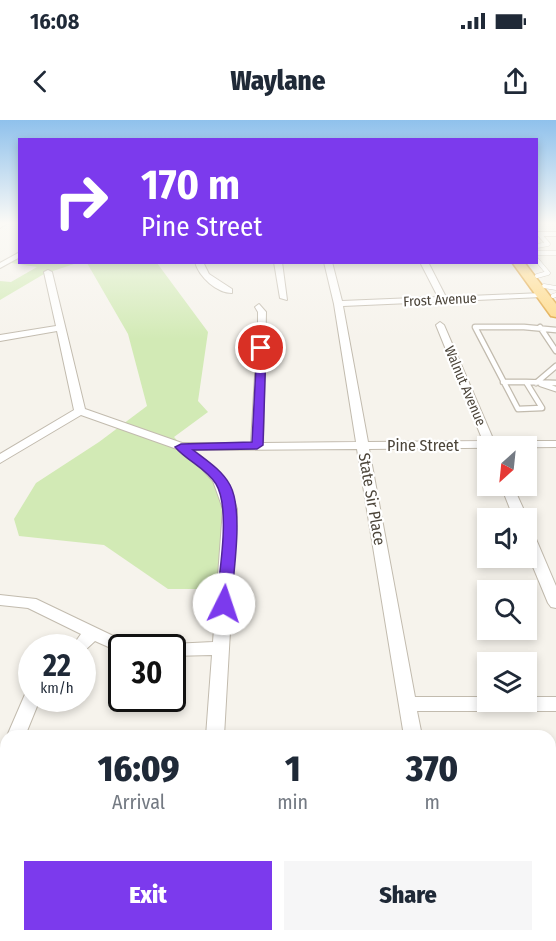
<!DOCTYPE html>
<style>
body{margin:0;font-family:"Fira Sans Condensed",sans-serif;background:#f6f6f7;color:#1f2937;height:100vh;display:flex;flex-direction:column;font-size:22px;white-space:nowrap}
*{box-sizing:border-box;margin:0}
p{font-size:20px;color:#747a83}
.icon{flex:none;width:33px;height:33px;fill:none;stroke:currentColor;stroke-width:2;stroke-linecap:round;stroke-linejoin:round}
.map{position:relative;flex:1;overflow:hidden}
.side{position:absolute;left:0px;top:610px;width:556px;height:212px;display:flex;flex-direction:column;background:#fff;border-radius:18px 18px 0 0;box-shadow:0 3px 9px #0003}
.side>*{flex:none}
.top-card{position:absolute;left:18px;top:18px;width:520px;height:126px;border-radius:0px;box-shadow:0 3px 9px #0003;background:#7c3aed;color:#fff;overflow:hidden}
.needle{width:39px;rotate:207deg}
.tools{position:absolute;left:477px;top:316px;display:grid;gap:12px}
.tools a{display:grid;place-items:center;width:60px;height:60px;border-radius:0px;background:#fff;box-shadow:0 3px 9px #0003;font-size:30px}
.speed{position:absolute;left:18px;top:514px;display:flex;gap:12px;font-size:30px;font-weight:700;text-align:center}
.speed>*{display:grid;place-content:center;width:78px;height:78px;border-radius:50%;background:#fff;box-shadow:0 3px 9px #0003;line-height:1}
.speed small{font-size:15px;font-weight:400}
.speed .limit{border:3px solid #111;border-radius:9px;background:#fff;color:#111}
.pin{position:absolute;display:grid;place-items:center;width:51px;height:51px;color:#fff;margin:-26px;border:3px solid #fff;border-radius:50%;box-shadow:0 2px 6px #0007}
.me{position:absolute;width:66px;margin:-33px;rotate:4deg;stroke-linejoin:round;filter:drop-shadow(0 0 4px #0008)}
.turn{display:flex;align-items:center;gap:21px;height:126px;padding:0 24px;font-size:27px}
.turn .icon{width:78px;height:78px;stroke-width:2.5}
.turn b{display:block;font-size:42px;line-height:51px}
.eta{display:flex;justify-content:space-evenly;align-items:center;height:102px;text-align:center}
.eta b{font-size:36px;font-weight:800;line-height:42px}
.action{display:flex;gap:12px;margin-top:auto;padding:12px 24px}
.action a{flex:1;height:69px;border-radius:0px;background:#7c3aed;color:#fff;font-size:24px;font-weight:800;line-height:69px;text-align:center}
.action a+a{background:#f6f6f7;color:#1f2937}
.status{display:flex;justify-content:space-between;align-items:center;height:42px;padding:0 30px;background:#fff;direction:ltr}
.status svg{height:16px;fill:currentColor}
header{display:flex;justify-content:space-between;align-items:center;height:78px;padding:0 24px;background:#fff;font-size:27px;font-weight:800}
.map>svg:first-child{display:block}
</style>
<div class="status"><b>16:08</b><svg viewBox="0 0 49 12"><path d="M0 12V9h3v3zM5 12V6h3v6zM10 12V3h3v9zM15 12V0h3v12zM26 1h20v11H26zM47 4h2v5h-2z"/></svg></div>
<header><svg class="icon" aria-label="back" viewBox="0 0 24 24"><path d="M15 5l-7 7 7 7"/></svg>Waylane<svg class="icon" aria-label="share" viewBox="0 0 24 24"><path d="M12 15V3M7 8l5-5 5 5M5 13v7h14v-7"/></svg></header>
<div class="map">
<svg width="556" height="821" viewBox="0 0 556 821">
<rect width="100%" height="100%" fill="#f6f3ec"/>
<path fill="#d2eab5" d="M19 133 20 142 77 143 44 154 0 180V161L11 162 37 147 5 142Z
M87 143H157L208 212 198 281 208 292 174 317 224 372 223 469H168L104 425 19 416 14 399 36 363 99 322 147 286 128 214Z"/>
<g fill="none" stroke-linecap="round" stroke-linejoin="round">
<g stroke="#c2bbae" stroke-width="5">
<path id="service-far1" d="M537 126 548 124 539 114
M537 133H556
M537 140 548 153 537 156
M544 166 556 168
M553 176 556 175"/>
</g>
<g stroke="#c2bbae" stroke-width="7">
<path id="service" d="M540 207 556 231
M556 210 524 207H475L518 289 542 288 526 262 556 263
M503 262H526
M536 263 556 246
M541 264 556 269"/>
</g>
<g stroke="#c2bbae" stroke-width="2">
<path id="minor" d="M0 104H6L0 108Z
M537 112H556V116H537Z
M20 132V137L0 148V143Z
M195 142H203L209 154 232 169V173C217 173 199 157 195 142Z
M274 142H282L287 180 280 178Z
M324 142H332L342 181 438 177 420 142H428L446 177 542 173 546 175 542 177 343 186 368 322 483 321 436 205 440 202 444 205 494 321H556V327L369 329 415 577H488V582H526V577H556V591H417L422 616H404L357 329 193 330C215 346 229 363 237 389L224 616H206L212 535 172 536V528H165L172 524 213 522 223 389 213 361 202 349 177 329 81 295 0 343V334L74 290 57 211 0 221V215L56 206 44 152 48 150 52 152 85 289 182 323H251L258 206V192L255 187 259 184 266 192 263 323 356 322 334 184Z
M501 366H513L528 399 526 401V399H514Z
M526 408 533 412 556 466V488L551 487 548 483 526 430Z
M0 475 36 479 130 524 132 528H122V533L95 521 82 533V528H71L81 514 28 488 0 485Z
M32 570V579H40L25 616H7L26 572Z
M6 640V675L0 677V642Z
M191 816H213L212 821H190Z
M437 816H459L460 821H438Z"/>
</g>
<g stroke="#e0a43c" stroke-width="3">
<path id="trunk" d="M512 142H524L556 184V197L551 196Z"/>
</g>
<use href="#service-far1" stroke="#fff" stroke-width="4"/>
<use href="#service" stroke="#fff" stroke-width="4.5"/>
<use href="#minor" fill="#fff" fill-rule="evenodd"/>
<use href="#trunk" fill="#ffd985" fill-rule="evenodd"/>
</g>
<linearGradient id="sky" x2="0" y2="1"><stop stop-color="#8fc1ec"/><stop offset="0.47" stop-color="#fbfaf6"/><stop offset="1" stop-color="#fbfaf6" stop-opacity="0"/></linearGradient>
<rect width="556" height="219" fill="url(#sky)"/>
<path fill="#7c3aed" stroke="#51269a" stroke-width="1.5" d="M261 225 266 228 263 325 257 329 193 330C206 340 222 350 230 365 244 391 233 454 231 484L229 488H218L216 484C219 456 231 388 216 364 206 348 187 341 175 327L181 324 252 322 257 228Z"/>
<g text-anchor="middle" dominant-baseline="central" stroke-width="4.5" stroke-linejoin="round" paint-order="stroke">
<g font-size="14" fill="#4b4439" stroke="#fff">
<text transform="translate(440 180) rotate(-3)">Frost Avenue</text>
<text transform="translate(465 266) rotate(67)">Walnut Avenue</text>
</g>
<g font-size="16" fill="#4b4439" stroke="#fff">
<text x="423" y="325">Pine Street</text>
<text transform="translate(372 379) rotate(80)">State Sir Place</text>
</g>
</g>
</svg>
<div class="tools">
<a><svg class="needle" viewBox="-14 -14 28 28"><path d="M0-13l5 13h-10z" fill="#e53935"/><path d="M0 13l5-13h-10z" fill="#747a83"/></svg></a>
<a><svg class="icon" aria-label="sound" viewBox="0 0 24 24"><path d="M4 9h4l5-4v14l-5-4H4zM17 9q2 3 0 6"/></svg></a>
<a><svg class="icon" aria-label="search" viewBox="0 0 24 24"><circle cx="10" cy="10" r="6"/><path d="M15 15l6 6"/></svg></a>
<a><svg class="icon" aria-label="layers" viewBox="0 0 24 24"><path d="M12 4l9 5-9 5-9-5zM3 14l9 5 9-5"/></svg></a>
</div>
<div class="speed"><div>22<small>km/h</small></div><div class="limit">30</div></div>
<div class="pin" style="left:261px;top:228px;background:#d93025"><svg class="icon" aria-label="arrive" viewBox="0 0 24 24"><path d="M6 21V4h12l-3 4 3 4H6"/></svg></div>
<svg class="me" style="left:224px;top:484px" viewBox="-20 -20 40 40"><circle r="19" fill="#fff"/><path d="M0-13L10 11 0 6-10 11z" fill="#7c3aed"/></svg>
<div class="top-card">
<div class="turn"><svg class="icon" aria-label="right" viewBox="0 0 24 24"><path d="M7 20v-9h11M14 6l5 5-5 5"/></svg><div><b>170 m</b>Pine Street</div></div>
</div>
<section class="side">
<div class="eta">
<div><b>16:09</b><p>Arrival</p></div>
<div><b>1</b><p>min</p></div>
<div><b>370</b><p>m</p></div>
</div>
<div class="action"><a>Exit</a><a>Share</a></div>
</section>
</div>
